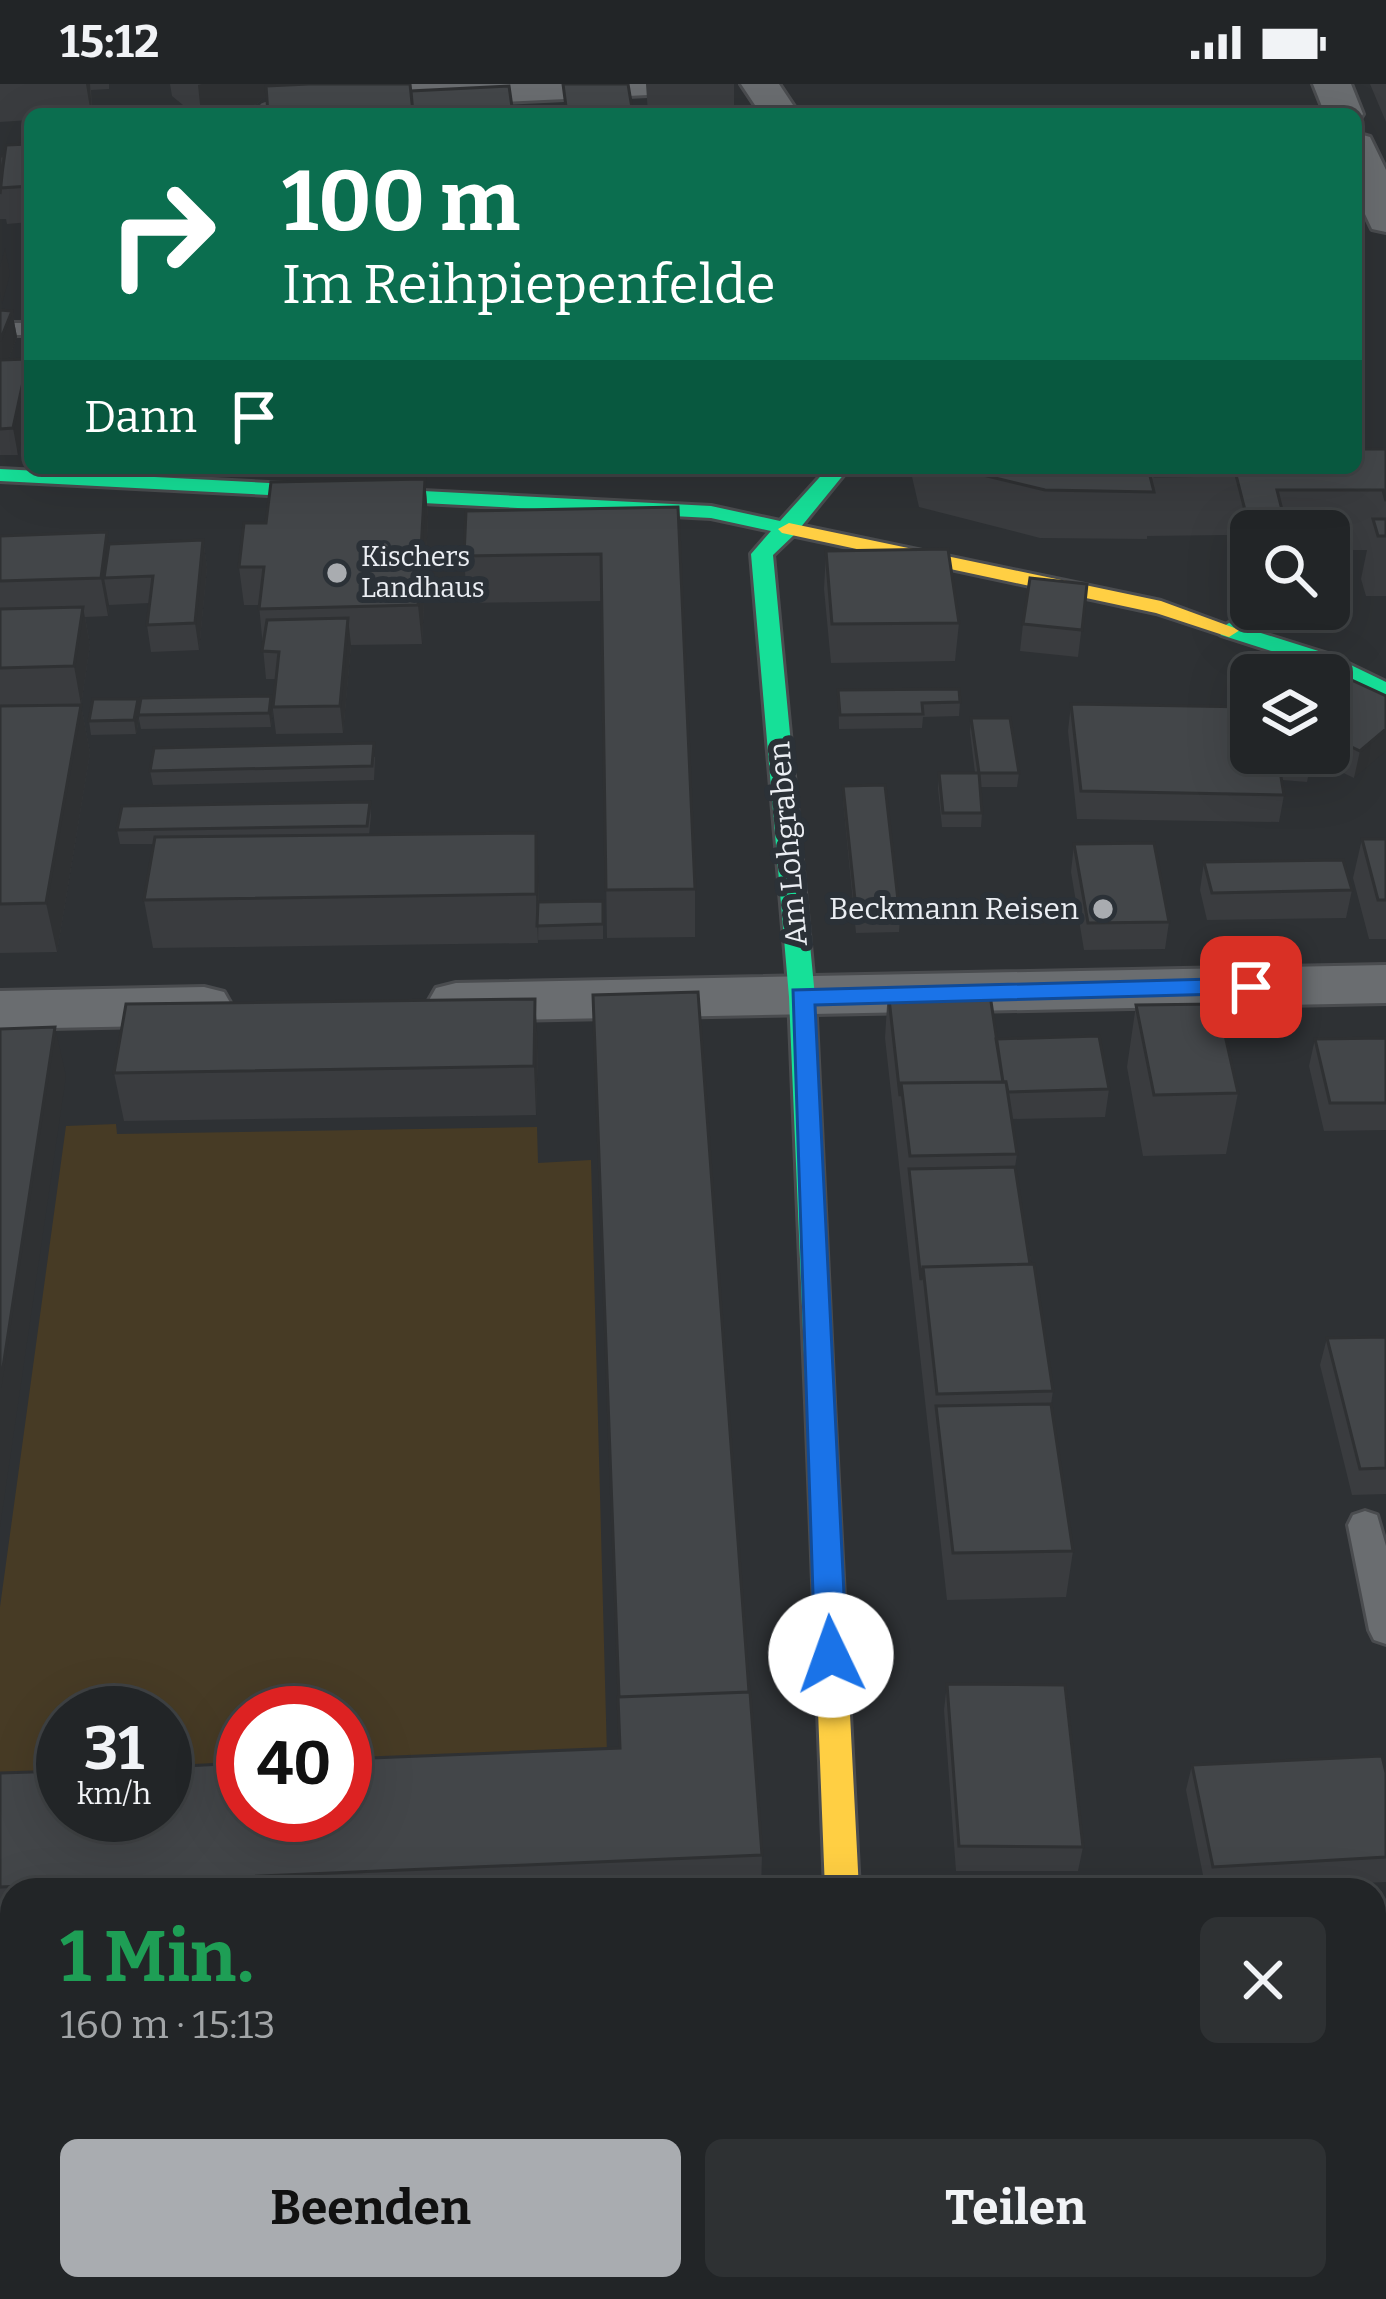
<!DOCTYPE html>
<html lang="de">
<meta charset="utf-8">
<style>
body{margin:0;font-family:Bitter,serif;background:#2e3133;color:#f1f3f6;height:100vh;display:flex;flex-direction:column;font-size:45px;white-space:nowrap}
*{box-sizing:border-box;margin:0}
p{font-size:39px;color:#a2a5a7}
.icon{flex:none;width:66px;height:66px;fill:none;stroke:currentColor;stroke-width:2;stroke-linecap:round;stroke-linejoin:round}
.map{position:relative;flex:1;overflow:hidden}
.side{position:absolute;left:0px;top:1794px;width:1386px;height:423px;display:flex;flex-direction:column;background:#222527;border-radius:36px 36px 0 0;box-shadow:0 12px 48px #0002,0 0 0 3px #3f4244}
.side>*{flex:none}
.banner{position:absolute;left:24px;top:24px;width:1338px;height:366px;border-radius:18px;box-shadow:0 12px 48px #0002,0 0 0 3px #3f4244;background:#0b6e4f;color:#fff;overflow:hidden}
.tools{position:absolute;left:1230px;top:426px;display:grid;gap:24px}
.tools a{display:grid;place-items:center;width:120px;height:120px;border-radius:18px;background:#222527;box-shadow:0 12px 48px #0002,0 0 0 3px #3f4244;font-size:60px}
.speed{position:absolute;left:36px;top:1602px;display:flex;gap:24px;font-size:60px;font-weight:700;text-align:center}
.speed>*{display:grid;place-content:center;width:156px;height:156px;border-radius:50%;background:#222527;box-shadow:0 12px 48px #0002,0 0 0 3px #3f4244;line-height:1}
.speed small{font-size:30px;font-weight:400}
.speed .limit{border:18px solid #d22;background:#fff;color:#111}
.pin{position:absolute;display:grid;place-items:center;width:102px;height:102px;color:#fff;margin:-51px;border-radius:24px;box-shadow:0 6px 18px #0006}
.me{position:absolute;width:132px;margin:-66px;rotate:357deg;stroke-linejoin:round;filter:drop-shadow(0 0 9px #0008)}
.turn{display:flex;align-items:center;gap:42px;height:252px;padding:0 60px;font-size:54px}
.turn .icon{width:156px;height:156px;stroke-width:2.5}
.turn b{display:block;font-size:84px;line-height:102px}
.then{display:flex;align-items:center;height:114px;padding:0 60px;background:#0003;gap:24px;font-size:45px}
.round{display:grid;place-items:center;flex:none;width:126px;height:126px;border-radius:18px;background:#2e3133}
.headline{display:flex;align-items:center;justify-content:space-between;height:204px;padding:0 60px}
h1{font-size:72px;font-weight:700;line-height:90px;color:#1e9e55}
.primary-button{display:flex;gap:24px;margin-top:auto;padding:24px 60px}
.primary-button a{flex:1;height:138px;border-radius:18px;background:#a9acb0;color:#111;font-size:48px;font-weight:700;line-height:138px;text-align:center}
.primary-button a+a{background:#2e3133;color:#f1f3f6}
.status{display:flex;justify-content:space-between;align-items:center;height:84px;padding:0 60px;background:#222527;direction:ltr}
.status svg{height:33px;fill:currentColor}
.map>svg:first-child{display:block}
</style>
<div class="status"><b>15:12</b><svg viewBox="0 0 49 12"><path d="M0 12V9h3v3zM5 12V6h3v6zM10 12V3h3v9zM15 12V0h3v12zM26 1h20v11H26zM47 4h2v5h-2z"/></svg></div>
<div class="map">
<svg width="1386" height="2215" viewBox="0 0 1386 2215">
<rect width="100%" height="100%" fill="#2e3134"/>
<path fill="#473b25" d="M116 1040 117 1050 537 1043 538 1079 591 1076 608 1709 345 1720V1629H243V1724L165 1728V1629H63V1731L0 1735V1523L66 1042Z"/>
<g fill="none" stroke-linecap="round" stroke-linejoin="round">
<g stroke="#4a4c4f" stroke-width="6">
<path id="lane" d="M0 239H30V251H0Z
M1365 1427 1377 1431 1386 1462V1560L1374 1556 1369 1546 1348 1441 1353 1431Z"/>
</g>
<g stroke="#4a4c4f" stroke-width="6">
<path id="street" d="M324 0H667L648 11 258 30 263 22Z
M741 0H779L799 30H761Z
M1313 0H1351L1363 30 1358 38 1356 30H1325Z
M1356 49 1370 53 1386 86V148L1372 145 1356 111Z
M1386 881V919L456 937 436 932 428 918 436 904 456 899Z
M204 903 224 908 232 922 224 936 204 941 0 945V907Z
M12 2177V2205H82L81 2215H0Z
M847 2205H929L930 2215H848Z"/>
</g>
<g stroke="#4a4c4f" stroke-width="6">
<path id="fast" d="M828 384H849L796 449 773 471 815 913 834 1318 830 1326H810L806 1318 789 913 751 470 771 447 711 434 0 397V385L711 422 780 437Z
M1229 539 1328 570 1386 598V614L1312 580 1221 551 1218 546Z
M1386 1919V1951L1374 1952V1920Z
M12 2011V2045L0 2046V2012Z"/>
</g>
<g stroke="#4a4c4f" stroke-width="6">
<path id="slow" d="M789 439 1161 517 1240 546 1229 553 1156 529 782 449 778 445Z
M820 1307 830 1310 834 1318 859 1806H825L806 1318 810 1310Z"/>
</g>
<use href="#lane" fill="#6a6d70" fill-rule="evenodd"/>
<use href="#street" fill="#6a6d70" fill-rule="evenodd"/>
<use href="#fast" fill="#16e098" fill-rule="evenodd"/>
<use href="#slow" fill="#ffcf43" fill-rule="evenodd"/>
</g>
<path fill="#3a3c3f" d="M0 0H109V5L91 6 92 30H30V36L0 38Z
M170 0H279L277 2 411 7 513 30H268L267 11 257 20 224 30H194L172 12Z
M646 0H734V30H648Z
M1370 0H1386V38Z
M30 60V138L7 140 6 135H0V72Z
M0 226 12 227 17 253 8 276 18 371H0Z
M1356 332 1361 345 1357 365H1386V512H1366L1361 495 1367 466H1329V447H1251V486H1235L1227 451 1147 452V455L1040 454 919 423 910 384H1356Z
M533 384H622L621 389 533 386Z
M425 395 428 433 422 560 351 561 343 649 276 650 273 626 271 643 141 645 139 635 136 650 91 651 89 637 138 615 139 625 271 612 273 623 276 595H266L259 521H244L239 483 266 439Z
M678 423 695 805V853L607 854 602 517 467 519 464 472Z
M0 452 109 460 203 456 207 483 199 566 151 568 147 541 149 519 109 521 108 532 85 533 90 561 81 621 90 669 57 868 0 869Z
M826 467 959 539 955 577 831 579 824 505Z
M1087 500 1078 573 1020 567 1023 540Z
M1329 591 1386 612 1354 694 1312 674 1307 698 1282 696 1284 711 1279 738 1077 735 1068 647 1071 620 1251 669H1329Z
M838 606 960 618 959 632 923 633 922 644 839 645Z
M971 634 1019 689 1017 703H980L982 729 981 743H942L938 704 939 689H975L970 648Z
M375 673 374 696 153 701 150 687Z
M843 702 900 834 899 848 856 849 843 716Z
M370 718 371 732 369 751 539 797V818L603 817V855L538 856V859L153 864 144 816 154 760H120L117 746Z
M1362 755H1386V855H1369L1353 794Z
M1074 760 1169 838 1165 865 1084 866 1071 788Z
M1204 778 1352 806 1346 834 1207 836 1200 806Z
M888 906 1109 1005 1105 1033 1012 1035 1017 1070 1015 1083 1053 1307 1051 1320 1073 1467 1066 1513 947 1516 885 954Z
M1136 921 1238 1009 1226 1070 1143 1072 1127 983Z
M1386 954V1046L1324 1047 1309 982 1315 955Z
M538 963 536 1031 124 1037 114 989Z
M1386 1253V1410L1352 1411 1320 1281 1327 1254Z
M947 1600 1083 1763 1078 1787H956L944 1626Z
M749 1608 762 1771 761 1806H12V1859H0V1689L620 1664Z
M1192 1681 1386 1689V1798L1206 1806 1186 1706Z
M1386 2048V2184H1374V2049Z
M988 2205H1136L1137 2215H989Z"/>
<path fill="#2f3133" d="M86 0H90L92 30H91Z
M202 0H279L257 20 224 30H201L198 1Z
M5 164 10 190 2 220 0 208V183Z
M12 227 17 253 0 297V257Z
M28 275 30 318 18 371 13 344Z
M425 395 428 433 422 560 418 521Z
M107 448 114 486 104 494 109 521 108 532 101 494Z
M203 456 207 483 199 566 195 539Z
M83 523 90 561 81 621 74 582Z
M348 534 351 561 343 649 340 622Z
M271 612 273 626 271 643 269 629Z
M138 615 140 629 136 650 134 636Z
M81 621 90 669 57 868 46 819Z
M1386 645V667L1354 694 1360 667Z
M536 749 539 797 538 859 536 810Z
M535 915 538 963 536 1031 534 982Z
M55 943 66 992 0 1443V1303Z
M396 2205H407V2215H396Z"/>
<path fill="#434649" stroke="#2f3133" stroke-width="3" d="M309 0H410L413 28 268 30 266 2Z
M563 0H628L633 30H567Z
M509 2 513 30H413L411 7Z
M30 60V102L0 104 6 61Z
M0 72H4L0 110Z
M0 226 12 227 0 257Z
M28 275 13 344 0 345V276Z
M1356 365H1386V417L1383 406H1277L1282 426H1245L1236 391 1155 392 1153 384H1356Z
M954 384H1148L1154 408 1045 406Z
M425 395 418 521 259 525 264 483H239L244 439H266L271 398Z
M678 423 695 805 606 806 601 470 464 472 466 427Z
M1373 435H1386V452H1378Z
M107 448 101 494 0 497V452Z
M203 456 195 539 147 541 153 492 104 494 109 460Z
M948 465 959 539 832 540 826 467Z
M1030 494 1087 500 1082 546 1023 540Z
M83 523 74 582 0 584V525Z
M348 534 340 622 273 623 279 568 262 567 267 536Z
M1317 580 1386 612V645L1360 667 1329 652V591H1304Z
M959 605 960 618 922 619 923 630 840 631 838 606Z
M271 612 269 629 138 631 141 614Z
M93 615H138L134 636 89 637Z
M1071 620 1251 623V669H1277L1284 711 1081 707Z
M81 621 46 819 0 820V622Z
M971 634H1010L1019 689H979Z
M374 659 372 682 150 687 154 664Z
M939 689H979L982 729H943Z
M885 701 900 834 857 835 843 702Z
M370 718 367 742 117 746 122 722Z
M536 749V810L144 816 155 753Z
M1362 755H1386V816H1378Z
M1154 759 1169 838 1088 839 1074 760Z
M1343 776 1352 806 1212 809 1204 778Z
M603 817V840L537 842 538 818Z
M989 904 1003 998 901 999 900 1012 888 906Z
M698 908 749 1608 619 1613 593 911Z
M535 915 534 982 114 989 126 920Z
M1218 920 1238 1009 1154 1011 1136 921Z
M55 943 0 1303V945Z
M1099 952 1109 1005 1008 1008 1006 998H1003L996 955Z
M1386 954V1019H1330L1315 955Z
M1006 998 1017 1070 910 1072 901 999Z
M1015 1083 1030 1180 923 1183 921 1196 909 1085Z
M1034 1180 1053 1307 937 1310 923 1183Z
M1386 1253V1384L1360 1385 1327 1254Z
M1051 1320 1073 1467 953 1469 936 1322Z
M947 1600 1065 1601 1083 1763 959 1762Z
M750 1608 762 1771 0 1803V1689L63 1687V1731H165V1683L243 1679V1731H345V1675L620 1664 618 1613Z
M1382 1672 1386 1689V1773L1213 1783 1192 1681Z
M1386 2048V2162H1374V2049Z
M97 2205H396V2215H96Z
M466 2205H775V2215H466Z
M995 2205H1136L1137 2215H996Z"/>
<path fill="#1a73e8" stroke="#114b97" stroke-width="3" d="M1251 894 1264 903 1260 909 815 921 847 1571 831 1584 820 1580 815 1571 793 906Z"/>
<g fill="#a9acb0" stroke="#2b3137" stroke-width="4.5">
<circle cx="337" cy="489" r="12"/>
<circle cx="1103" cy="825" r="12"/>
</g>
<g text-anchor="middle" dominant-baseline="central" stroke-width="12" stroke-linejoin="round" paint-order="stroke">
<g font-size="27" fill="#ebeef3" stroke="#2b3137" text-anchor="start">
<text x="361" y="473">Kischers<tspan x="361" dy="31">Landhaus</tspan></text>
</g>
<g font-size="30" fill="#ebeef3" stroke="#2b3137">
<text transform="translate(788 760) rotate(-95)">Am Lohgraben</text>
</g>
<g font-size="30" fill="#ebeef3" stroke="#2b3137" text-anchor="end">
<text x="1079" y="825">Beckmann Reisen</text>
</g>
</g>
</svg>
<div class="tools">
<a><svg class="icon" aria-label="search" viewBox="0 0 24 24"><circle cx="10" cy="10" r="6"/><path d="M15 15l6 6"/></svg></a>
<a><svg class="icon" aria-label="layers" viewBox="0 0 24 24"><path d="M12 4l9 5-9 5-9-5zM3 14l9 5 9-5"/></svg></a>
</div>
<div class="speed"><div>31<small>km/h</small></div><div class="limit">40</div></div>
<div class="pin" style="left:1251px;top:903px;background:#d93025"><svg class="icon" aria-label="arrive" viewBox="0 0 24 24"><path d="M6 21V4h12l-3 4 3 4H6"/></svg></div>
<svg class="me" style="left:831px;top:1571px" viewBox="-20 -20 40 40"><circle r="19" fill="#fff"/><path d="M0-13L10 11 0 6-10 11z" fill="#1a73e8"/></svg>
<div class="banner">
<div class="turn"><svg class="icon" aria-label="right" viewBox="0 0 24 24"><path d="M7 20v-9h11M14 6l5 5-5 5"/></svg><div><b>100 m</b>Im Reihpiepenfelde</div></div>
<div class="then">Dann<svg class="icon" aria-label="arrive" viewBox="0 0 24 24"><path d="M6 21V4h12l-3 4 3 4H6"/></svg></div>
</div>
<section class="side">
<div class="headline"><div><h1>1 Min.</h1><p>160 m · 15:13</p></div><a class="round"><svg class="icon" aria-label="close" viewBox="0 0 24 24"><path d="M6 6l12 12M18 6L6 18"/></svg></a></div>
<div class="primary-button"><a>Beenden</a><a>Teilen</a></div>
</section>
</div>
